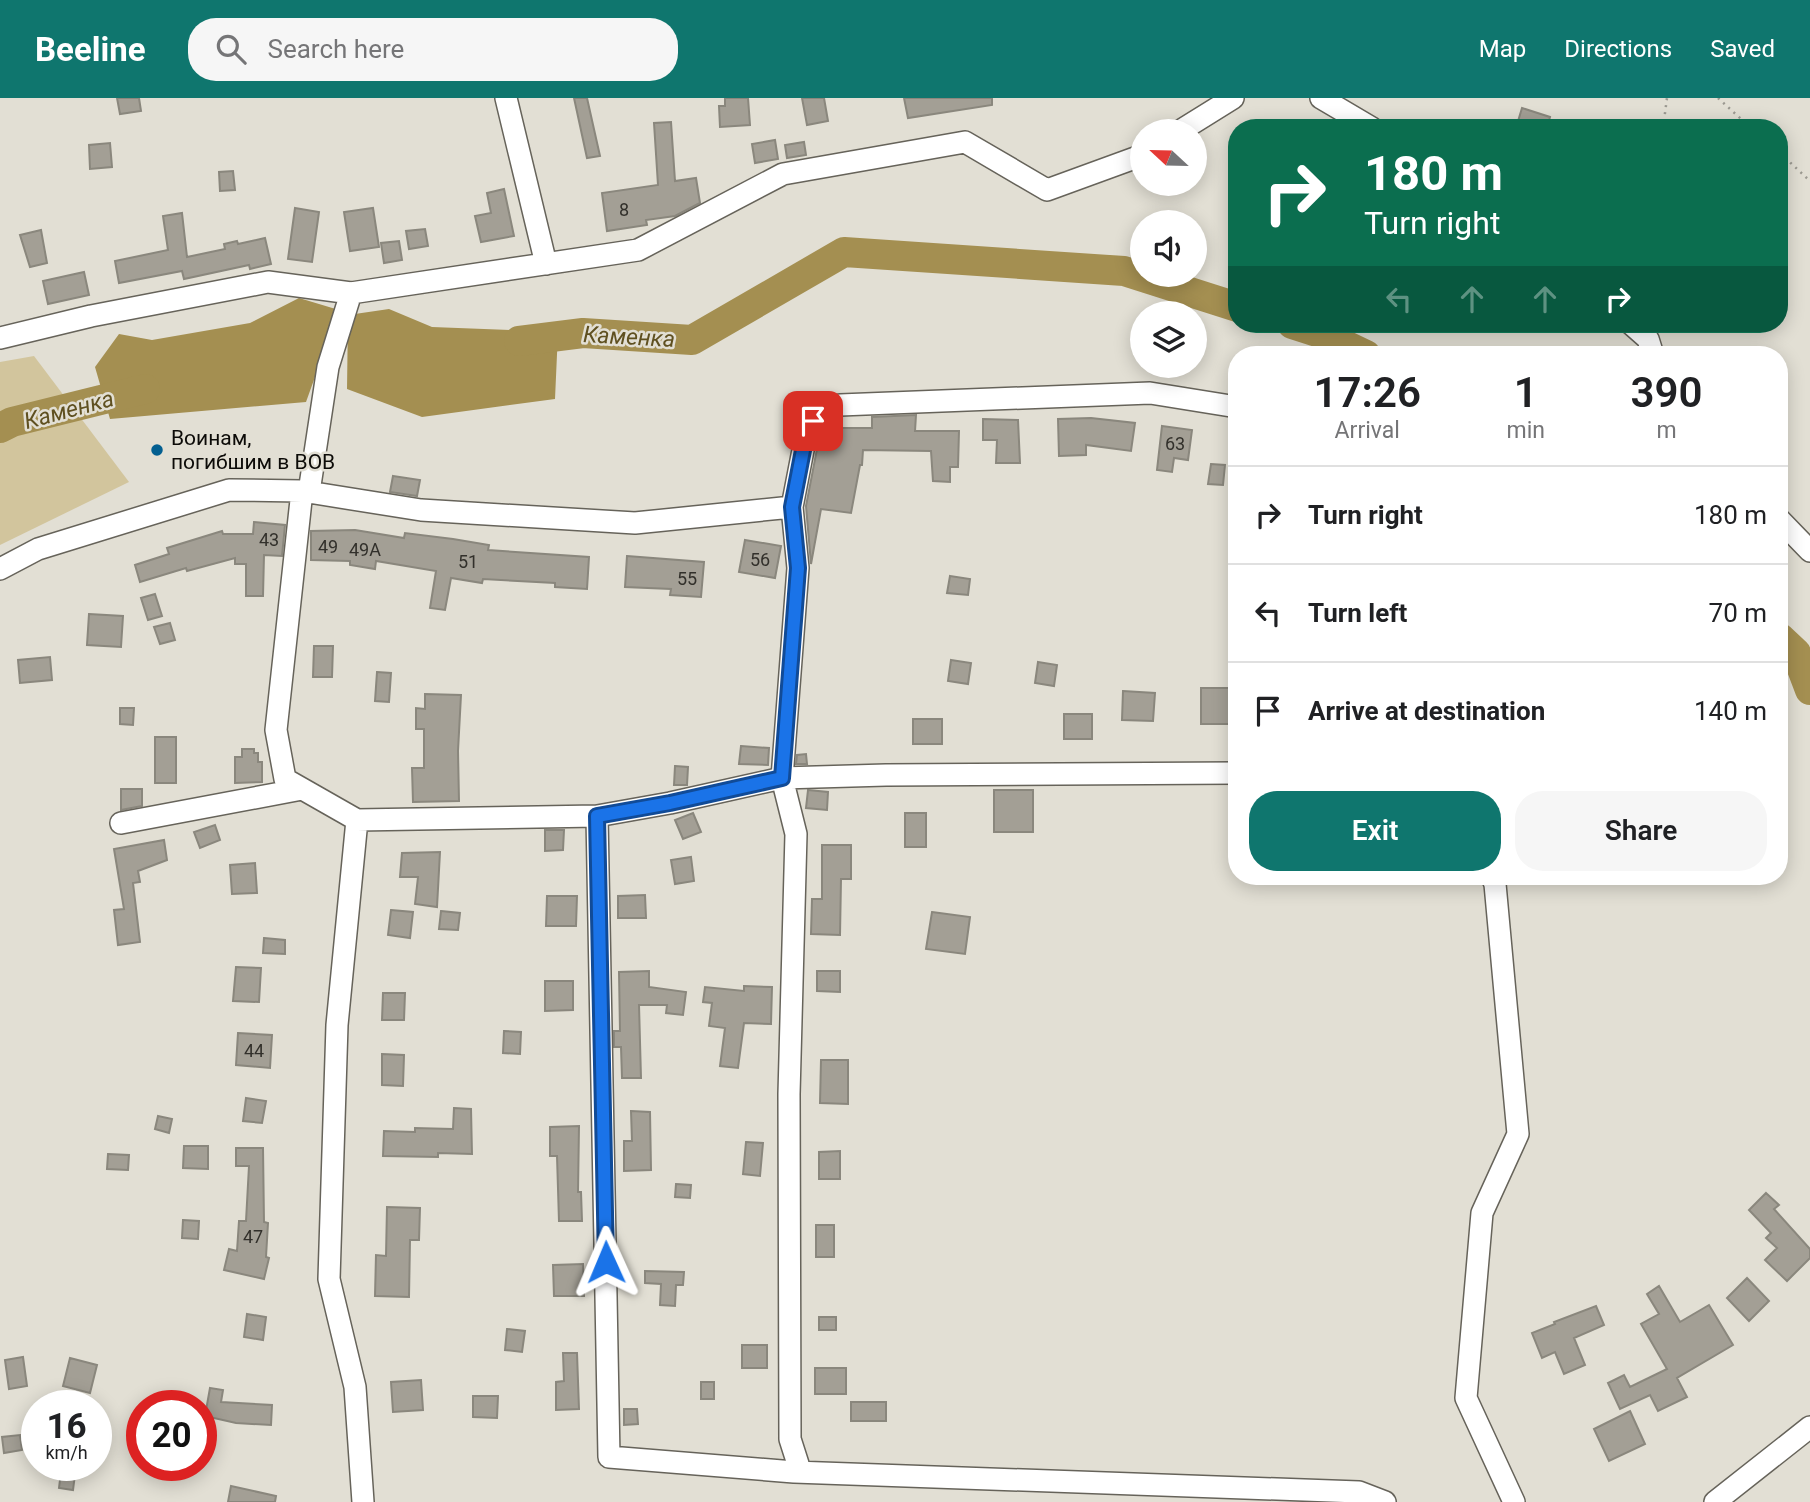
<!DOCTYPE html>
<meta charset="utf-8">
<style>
body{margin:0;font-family:Roboto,sans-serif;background:#f6f6f6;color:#202124;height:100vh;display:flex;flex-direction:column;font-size:26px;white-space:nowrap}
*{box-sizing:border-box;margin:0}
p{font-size:23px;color:#757577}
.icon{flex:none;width:38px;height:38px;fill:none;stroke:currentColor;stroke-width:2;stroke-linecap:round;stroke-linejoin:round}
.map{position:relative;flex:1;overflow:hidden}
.sheet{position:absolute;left:1228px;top:248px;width:560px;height:539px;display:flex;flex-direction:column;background:#fff;border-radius:28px;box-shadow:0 4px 18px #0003}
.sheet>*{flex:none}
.hud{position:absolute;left:1228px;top:21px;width:560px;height:214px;border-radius:28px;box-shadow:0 4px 18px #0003;background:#0b6e4f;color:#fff;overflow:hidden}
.needle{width:46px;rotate:292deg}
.fabs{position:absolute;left:1130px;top:21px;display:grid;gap:14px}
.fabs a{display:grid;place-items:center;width:77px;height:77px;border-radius:50%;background:#fff;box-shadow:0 4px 18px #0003;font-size:35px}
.speed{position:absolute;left:21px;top:1292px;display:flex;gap:14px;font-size:35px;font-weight:700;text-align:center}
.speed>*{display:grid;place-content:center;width:91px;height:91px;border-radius:50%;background:#fff;box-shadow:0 4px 18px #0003;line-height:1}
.speed small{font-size:18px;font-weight:400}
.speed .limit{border:10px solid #d22;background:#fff;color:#111}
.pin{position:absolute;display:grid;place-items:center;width:60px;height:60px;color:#fff;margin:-30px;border-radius:14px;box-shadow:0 4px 10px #0006}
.me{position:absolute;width:77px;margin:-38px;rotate:359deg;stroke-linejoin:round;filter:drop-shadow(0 0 5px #0008)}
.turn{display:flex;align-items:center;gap:24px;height:147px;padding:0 21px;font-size:32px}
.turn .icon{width:91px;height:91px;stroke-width:2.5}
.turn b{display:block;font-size:49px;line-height:60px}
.lanes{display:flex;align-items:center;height:66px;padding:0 21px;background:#0003;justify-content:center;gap:35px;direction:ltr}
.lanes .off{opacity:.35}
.eta{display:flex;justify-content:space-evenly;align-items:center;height:119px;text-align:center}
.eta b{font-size:42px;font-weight:600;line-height:49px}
.button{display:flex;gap:14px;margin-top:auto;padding:14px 21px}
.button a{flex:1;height:80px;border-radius:28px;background:#0f766e;color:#fff;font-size:28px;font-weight:600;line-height:80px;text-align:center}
.button a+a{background:#f6f6f6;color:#202124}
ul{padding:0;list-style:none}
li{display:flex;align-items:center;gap:21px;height:98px;padding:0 21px;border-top:2px solid #e0e0e0}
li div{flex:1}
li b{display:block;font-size:26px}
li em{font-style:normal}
header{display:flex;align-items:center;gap:42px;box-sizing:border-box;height:98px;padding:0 35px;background:#0f766e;color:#fff}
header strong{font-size:33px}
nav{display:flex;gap:38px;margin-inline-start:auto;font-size:24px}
.search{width:490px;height:63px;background:#f6f6f6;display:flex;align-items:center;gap:18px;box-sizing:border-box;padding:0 24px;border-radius:28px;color:#757577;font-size:26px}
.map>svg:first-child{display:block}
</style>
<header>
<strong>Beeline</strong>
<div class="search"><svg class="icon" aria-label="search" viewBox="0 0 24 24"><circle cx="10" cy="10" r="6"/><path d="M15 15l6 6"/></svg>Search here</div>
<nav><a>Map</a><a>Directions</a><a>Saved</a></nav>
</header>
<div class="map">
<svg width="1810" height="1404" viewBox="0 0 1810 1404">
<rect width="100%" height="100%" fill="#e2dfd4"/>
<path fill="#d2c59d" d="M34 258 129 384 0 447V264Z"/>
<path fill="#a48f51" d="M299 200 339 212 306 304 110 321 95 269 119 236 152 242 250 225Z
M389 211 432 229 558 234 555 301 422 319 347 291 348 217Z"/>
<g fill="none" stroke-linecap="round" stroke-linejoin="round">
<path stroke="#a48f51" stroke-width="30" d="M1292 226 1320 235 1366 257
M519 243 583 235 692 242 844 154 1124 173 1237 209
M0 330 12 324 145 291
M1780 540 1796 555 1810 592"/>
</g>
<path fill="#a39f95" stroke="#8a877d" stroke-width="2" d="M117 0H139L141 13 120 16Z
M574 0H587L600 58 587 60Z
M725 0H748L750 27 720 29 719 8H725Z
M802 0H824L828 23 807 27Z
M904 0H992V7L908 20Z
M1522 10 1550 19 1547 30H1516Z
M671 24 675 83 696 80 700 105 675 118 646 122 647 127 607 133 602 95 658 87 654 25Z
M775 42 778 61 755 65 752 46Z
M804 44 806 57 787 60 785 47Z
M110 45 112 69 90 71 89 47Z
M233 73 235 92 220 93 219 74Z
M504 91 514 138 481 144 475 118 491 115 487 95Z
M295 110 319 114 312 164 288 161Z
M373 110 379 149 350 153 344 114Z
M182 115 187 159 225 151 224 146 237 143 238 146 265 140 271 166 250 171 249 167 184 181 182 173 119 185 115 163 168 152 163 118Z
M425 131 428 148 409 151 406 133Z
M41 132 47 165 30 169 20 137Z
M399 143 402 162 384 165 381 145Z
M84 174 89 197 48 206 43 183Z
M916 317 915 333H959L958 369H950V384L933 383 931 353 863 352 862 367H860L851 415 821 411 811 466 806 408 817 351 823 334H837V330H872V319Z
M1091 320 1135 325 1131 353 1086 347V357L1059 358 1058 321Z
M983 321 1018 322 1020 365H996L997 342H983Z
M1162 328 1192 332 1188 362 1174 360 1172 374 1157 372Z
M1211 366 1225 367 1223 387 1208 386Z
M393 378 420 382 417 398 390 394Z
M254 424 285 427 282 458 264 457 263 498H246V466H235V460L187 473 186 470 140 484 135 467 169 456 167 450 222 433 223 436H253Z
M355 432 404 440 405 435 453 441 489 447 488 452 589 459 587 491 555 489V485L483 481 482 485 451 480 445 512 430 510 436 473 376 463 375 471 350 467V463L311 462V433Z
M745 442 781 448 775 480 739 474Z
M627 458 704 464 701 499 670 497 671 491 625 489Z
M950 478 970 481 968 497 947 495Z
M155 496 162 518 148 522 141 500Z
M89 516 123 518 121 549 87 547Z
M170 525 175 542 160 546 154 529Z
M314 548H333L332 579H313Z
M50 559 52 582 20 585 18 562Z
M951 562 971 565 968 586 948 583Z
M1038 564 1057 567 1054 588 1035 585Z
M377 574 391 575 389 604 375 603Z
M1201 590H1237V626H1201Z
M1123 593 1155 595 1153 623 1122 622Z
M425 596 461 597 458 653 459 703 413 704 412 670H424V631H416V610L425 611Z
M120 610H134L133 627 120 626Z
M1064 616H1092V641H1064Z
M913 621H942V646H913Z
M155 639H176V685H155Z
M741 648 769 650 768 667 739 666Z
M242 651H254V655H258V664H262V684L235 685V659H242Z
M806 656 807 666H796L797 657Z
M675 668 688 669 687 687H674Z
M121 691H142V708L121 712Z
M808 692 828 694 827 712 806 710Z
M994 692H1033V734H994Z
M693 715 701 734 683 741 675 722Z
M905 715H926V749H905Z
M215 727 220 742 200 750 194 734Z
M545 732H564L563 752 545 753Z
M164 742 167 762 138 773 140 784 133 785 140 844 118 847 114 812 124 811 114 751Z
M822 747H851V781H841L840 837 811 836 812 801H822Z
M440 754 437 809 415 806 418 779H400L402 755Z
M691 759 694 783 675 786 671 762Z
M255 765 257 795 232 796 230 767Z
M645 797 646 820H618V798Z
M547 798H577L576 828H546Z
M391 812 413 814 410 840 388 837Z
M441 813 460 815 458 832 439 831Z
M932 814 970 819 965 856 926 851Z
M264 840 285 842V856L263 855Z
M236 869 261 870 259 904 233 903Z
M649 873V889L686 894 683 917 666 915 667 907H639L641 980H622L621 949H614V933H620L619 874Z
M817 873H840V894L817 893Z
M545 883H573V912L545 913Z
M744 888 772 889 771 926 744 925 738 970 720 968 725 930 709 928 712 905 703 904 705 889 744 893Z
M383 895H405L404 922H382Z
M504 933 521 934 520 956 503 955Z
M238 935 272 937 270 970 236 967Z
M382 956 404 957 403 988 382 987Z
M821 962H848V1006L820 1005Z
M246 1000 266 1003 262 1025 243 1023Z
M454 1010 471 1011 472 1056 438 1055V1059L383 1058 384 1033 415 1034V1030L453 1031Z
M631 1013 650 1014 651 1072 624 1073V1043H632Z
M158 1018 172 1021 169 1035 155 1031Z
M579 1028 578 1094H581L582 1123H559L557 1058H550V1029Z
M746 1044 763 1045 760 1078 743 1076Z
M184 1048H208V1071L183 1070Z
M236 1050H263L264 1124 268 1125 266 1159 269 1160 264 1181 224 1172 229 1151 237 1153 239 1123H246L249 1068H236Z
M840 1053V1081H819V1054Z
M108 1056 129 1057 128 1072 107 1071Z
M676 1086 691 1087 690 1100 675 1099Z
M1766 1095 1779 1107 1774 1111 1810 1151V1160L1787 1183 1765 1162 1777 1150 1766 1140 1771 1135 1749 1112Z
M387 1109 420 1110 419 1142H410L409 1199 375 1198 376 1157 386 1158Z
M183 1122 199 1123 198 1141 182 1140Z
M816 1127H834V1159H816Z
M583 1166 584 1198H554L553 1167Z
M645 1173 684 1174 683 1187H676L675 1208 660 1207 661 1186 645 1185Z
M1747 1180 1769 1203 1749 1223 1727 1200Z
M1659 1188 1680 1224 1709 1207 1733 1247 1677 1280 1687 1299 1658 1313 1650 1297 1620 1311 1608 1285 1624 1277 1630 1289 1667 1271 1641 1226 1659 1216 1647 1196Z
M1596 1208 1604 1227 1574 1240 1585 1267 1564 1276 1555 1254 1542 1260 1532 1235 1555 1226 1554 1224Z
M247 1216 266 1219 263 1242 244 1239Z
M819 1219H836V1232H819Z
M507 1231 525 1233 522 1254 505 1252Z
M742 1247H767V1270H742Z
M563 1255H577L579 1311 556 1312V1284L564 1283Z
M23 1259 27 1288 9 1291 5 1262Z
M70 1260 97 1267 90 1295 63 1288Z
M815 1270H846V1296H815Z
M421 1282 423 1312 393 1314 391 1284Z
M701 1284H714V1301H701Z
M210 1290 223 1292 221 1304 272 1307 271 1327 236 1325 205 1318Z
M473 1298H498L497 1320 473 1319Z
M851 1304H886V1323H851Z
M624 1311H637L638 1326 624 1327Z
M1630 1313 1645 1346 1609 1363 1594 1331Z
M20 1337 22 1352 4 1355 2 1339Z
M61 1374 75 1376 73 1392 59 1390Z
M231 1388 276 1398 275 1404H228Z"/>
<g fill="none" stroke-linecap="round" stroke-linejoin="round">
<g stroke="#66635a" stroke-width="24">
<path id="minor" d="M506 0 546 166
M1321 0 1372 30
M1180 33 1233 0
M1631 226 1648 241 1653 257
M0 240 91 218 268 184 351 195 638 152 783 76 965 44 1047 92 1143 57
M302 393 276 632 285 681 357 722 597 718 670 705 782 680 886 677 1237 675
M309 394 328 269 351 195
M1780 422 1810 453
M0 471 38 451 229 392 302 393 421 412 635 425 792 409
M597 718 609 1359 794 1374 1359 1394 1385 1404
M357 722 337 927 329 1181 355 1289 363 1404
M121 725 302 691
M1492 779 1495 786 1518 1036 1482 1115 1466 1300 1514 1404
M794 1374 798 1366 790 1341 789 996 796 736 782 680 798 470 792 409 804 347 813 323 840 307 1150 295 1237 309
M1715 1404 1810 1329"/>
</g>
<path stroke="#9b9991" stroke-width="2.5" stroke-dasharray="2 5" stroke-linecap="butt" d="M1718 0 1751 30
M1663 30 1667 0
M1780 55 1810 83"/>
<use href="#minor" stroke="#fff" stroke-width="21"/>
</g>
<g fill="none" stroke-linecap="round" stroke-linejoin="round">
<g stroke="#114b97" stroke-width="18">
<path id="route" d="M606 1164 597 718 670 705 782 680 798 470 792 409 804 347 813 323"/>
</g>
<use href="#route" stroke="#1a73e8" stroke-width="12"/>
</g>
<circle fill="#035f90" stroke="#e2dfd4" stroke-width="2.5" cx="157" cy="352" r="7"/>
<g text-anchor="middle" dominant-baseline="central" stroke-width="5" stroke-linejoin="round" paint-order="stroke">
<g font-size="18" fill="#32302b">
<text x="624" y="111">8</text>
<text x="1175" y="345">63</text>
<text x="269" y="441">43</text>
<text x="328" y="448">49</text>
<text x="365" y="451">49А</text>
<text x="760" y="461">56</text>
<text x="468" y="463">51</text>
<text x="687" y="480">55</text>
<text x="254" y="952">44</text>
<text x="253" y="1138">47</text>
</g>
<g font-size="21" fill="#0c0b08" stroke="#e2dfd4" text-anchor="start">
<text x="171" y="340">Воинам,<tspan x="171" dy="24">погибшим в ВОВ</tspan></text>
</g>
<g font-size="23" font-style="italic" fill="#5f5020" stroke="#e2dfd4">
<text transform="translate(629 239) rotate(3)">Каменка</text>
<text transform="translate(69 312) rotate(-15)">Каменка</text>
</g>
</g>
</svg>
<div class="fabs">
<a><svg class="needle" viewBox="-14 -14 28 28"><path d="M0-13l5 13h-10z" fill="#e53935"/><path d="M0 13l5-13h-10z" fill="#757577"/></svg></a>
<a><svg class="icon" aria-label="sound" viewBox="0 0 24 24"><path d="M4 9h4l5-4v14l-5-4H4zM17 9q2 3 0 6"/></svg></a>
<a><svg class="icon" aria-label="layers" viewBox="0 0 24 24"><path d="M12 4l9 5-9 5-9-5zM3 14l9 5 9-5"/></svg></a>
</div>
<div class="speed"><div>16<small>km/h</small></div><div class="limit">20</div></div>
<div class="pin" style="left:813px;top:323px;background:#d93025"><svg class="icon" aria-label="arrive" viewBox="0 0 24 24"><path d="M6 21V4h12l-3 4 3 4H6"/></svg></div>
<svg class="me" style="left:606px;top:1164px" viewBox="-20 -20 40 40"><path d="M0-17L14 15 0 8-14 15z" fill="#1a73e8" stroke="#fff" stroke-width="4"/></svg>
<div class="hud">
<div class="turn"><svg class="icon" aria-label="right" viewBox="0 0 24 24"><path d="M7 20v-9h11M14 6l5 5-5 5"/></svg><div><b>180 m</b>Turn right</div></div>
<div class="lanes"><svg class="icon off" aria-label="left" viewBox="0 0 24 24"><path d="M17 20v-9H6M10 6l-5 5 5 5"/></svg><svg class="icon off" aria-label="ahead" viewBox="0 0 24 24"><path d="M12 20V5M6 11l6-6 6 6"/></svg><svg class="icon off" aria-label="ahead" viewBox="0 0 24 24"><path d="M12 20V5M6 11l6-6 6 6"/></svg><svg class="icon" aria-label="right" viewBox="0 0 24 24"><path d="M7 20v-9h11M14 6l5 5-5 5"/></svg></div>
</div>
<section class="sheet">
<div class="eta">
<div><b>17:26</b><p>Arrival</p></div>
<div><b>1</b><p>min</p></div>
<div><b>390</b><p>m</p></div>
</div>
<ul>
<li><svg class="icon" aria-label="right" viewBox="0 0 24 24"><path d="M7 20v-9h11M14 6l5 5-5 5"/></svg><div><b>Turn right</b></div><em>180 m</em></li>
<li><svg class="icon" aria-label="left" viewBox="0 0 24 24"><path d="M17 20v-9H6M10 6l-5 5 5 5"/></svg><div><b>Turn left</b></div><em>70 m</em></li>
<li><svg class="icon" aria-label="arrive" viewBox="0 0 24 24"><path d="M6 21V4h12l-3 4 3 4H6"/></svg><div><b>Arrive at destination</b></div><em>140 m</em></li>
</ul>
<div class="button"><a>Exit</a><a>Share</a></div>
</section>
</div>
